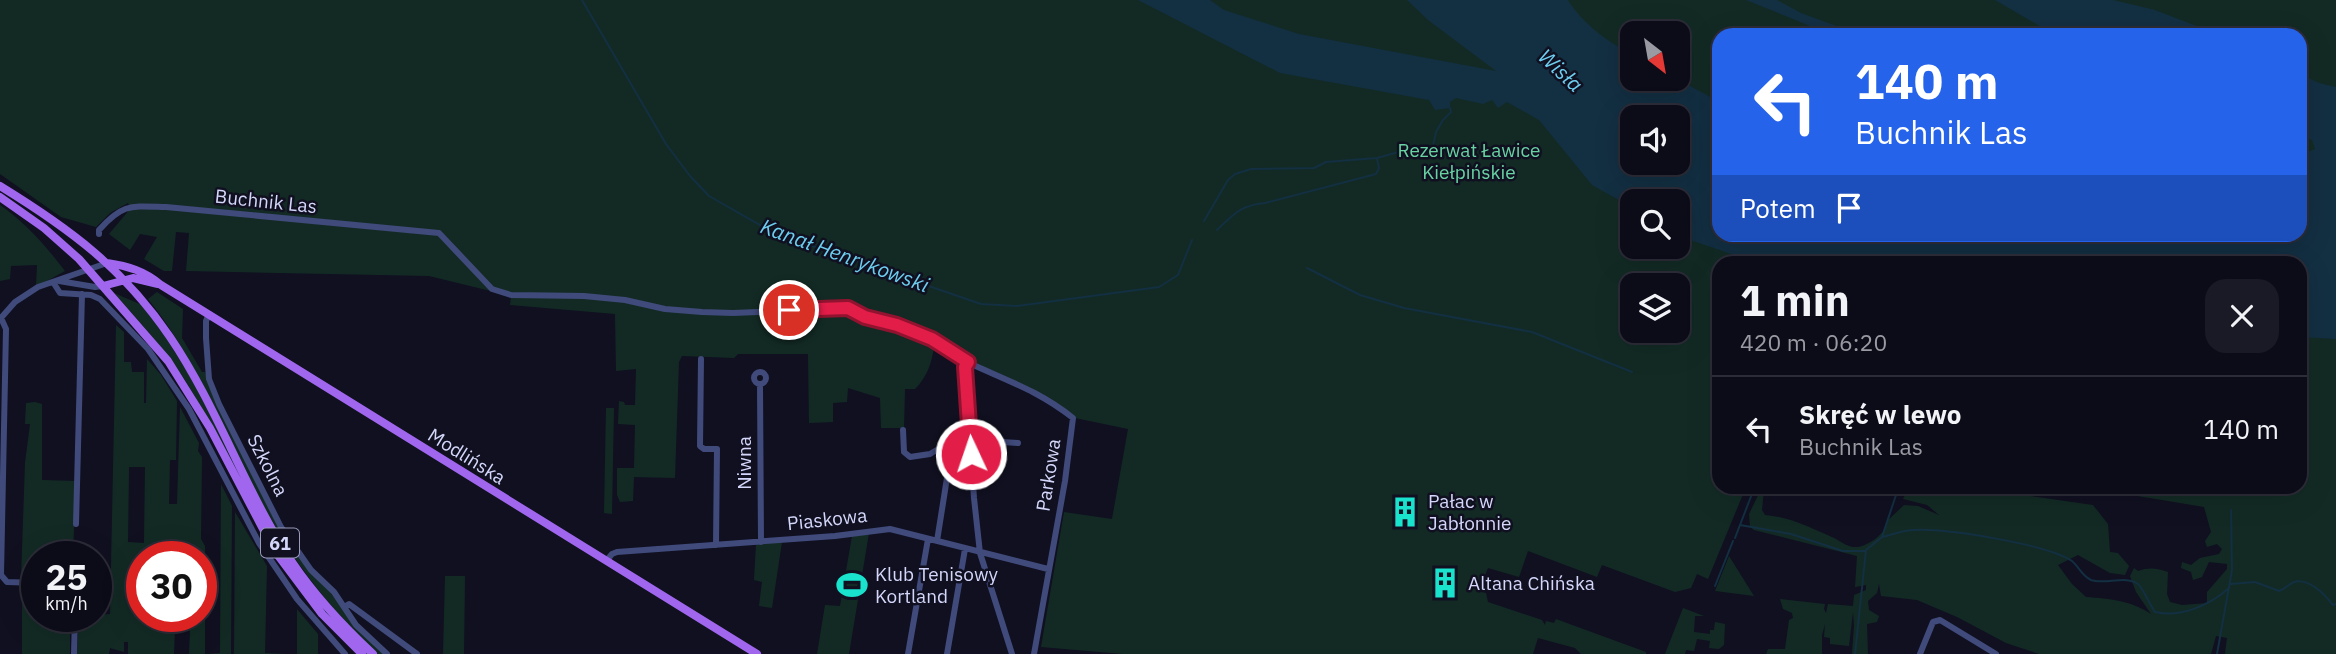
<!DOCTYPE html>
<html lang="pl">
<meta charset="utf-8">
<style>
body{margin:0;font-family:"IBM Plex Sans",sans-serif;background:#1a1a26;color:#f1f3f6;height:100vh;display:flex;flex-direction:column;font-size:26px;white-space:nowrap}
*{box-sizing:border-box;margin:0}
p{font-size:23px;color:#9a9ba2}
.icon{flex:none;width:38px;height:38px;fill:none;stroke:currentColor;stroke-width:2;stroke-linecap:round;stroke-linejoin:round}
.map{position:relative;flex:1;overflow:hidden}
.details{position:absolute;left:1712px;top:256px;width:595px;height:238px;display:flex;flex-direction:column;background:#0c0c19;border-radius:21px;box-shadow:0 7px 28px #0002,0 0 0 2px #2c2c38}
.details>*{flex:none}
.hud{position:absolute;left:1712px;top:28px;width:595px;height:214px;border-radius:21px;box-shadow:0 7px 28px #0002,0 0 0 2px #2c2c38;background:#2563eb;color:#fff;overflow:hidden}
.needle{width:46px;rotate:149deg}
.controls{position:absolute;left:1620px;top:21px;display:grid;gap:14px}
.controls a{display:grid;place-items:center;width:70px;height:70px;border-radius:14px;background:#0c0c19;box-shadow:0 7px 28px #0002,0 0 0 2px #2c2c38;font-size:35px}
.speed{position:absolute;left:21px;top:541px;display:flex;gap:14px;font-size:35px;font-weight:700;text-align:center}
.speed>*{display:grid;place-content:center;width:91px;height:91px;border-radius:50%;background:#0c0c19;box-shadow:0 7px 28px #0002,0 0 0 2px #2c2c38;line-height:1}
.speed small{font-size:18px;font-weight:400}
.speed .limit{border:10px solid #d22;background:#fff;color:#111}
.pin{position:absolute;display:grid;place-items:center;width:60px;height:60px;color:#fff;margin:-30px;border:4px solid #fff;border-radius:50%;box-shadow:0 2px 7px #0007}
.me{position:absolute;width:77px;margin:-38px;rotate:357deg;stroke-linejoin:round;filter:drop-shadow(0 0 5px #0008)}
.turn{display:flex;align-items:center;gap:24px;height:147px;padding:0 28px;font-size:32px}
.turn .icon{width:91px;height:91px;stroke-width:2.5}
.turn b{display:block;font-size:49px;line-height:60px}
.then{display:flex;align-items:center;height:66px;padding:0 28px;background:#0003;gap:14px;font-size:26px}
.round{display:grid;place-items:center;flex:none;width:74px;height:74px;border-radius:21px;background:#1a1a26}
.summary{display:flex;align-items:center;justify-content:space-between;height:119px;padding:0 28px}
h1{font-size:42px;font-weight:700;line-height:52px}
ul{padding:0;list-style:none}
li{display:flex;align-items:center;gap:21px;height:105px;padding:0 28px;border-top:2px solid #2c2c38}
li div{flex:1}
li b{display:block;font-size:26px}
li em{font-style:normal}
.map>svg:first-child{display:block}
</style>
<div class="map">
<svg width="2336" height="654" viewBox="0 0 2336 654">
<rect width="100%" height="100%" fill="#101021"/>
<path fill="#132a24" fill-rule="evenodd" d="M0 0H2336V654H2225L2227 638 2216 636 2211 654H2039L2006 643 1957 617 1917 600 1881 596 1879 584 1877 593 1868 601 1869 610 1879 616 1877 622 1867 624 1868 654H1852L1854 625 1853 612 1849 646 1830 644V638L1824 637 1825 624 1822 635V654H1766L1768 649H1785L1789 620 1793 618 1792 613 1783 609 1780 599 1825 604 1824 609 1826 613 1828 604 1853 606 1854 595 1866 590V585L1855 587 1857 556 1754 530 1750 527 1749 514 1762 487 1764 490 1762 510 1765 515C1790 517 1811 528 1834 538 1840 541 1848 547 1854 547 1867 548 1887 533 1887 521L1904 505 1918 506 1939 515 1927 505 1903 499 1909 487H2002L2030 496 2093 505 2108 524 2110 552 2118 553 2129 566 2125 575 2110 573 2078 555 2058 565 2072 584 2086 597C2110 599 2130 600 2151 614L2136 592 2130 576 2134 568 2138 571C2149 567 2157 568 2168 572L2167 594 2170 602 2182 605 2207 603V592L2227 569V564L2209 562 2202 577 2193 580 2191 572 2181 568 2182 562 2191 565 2200 558 2219 554 2222 549 2217 544 2207 547 2205 541 2211 532 2204 507 2083 487 2300 486V262H1718V486L1746 487 1708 579 1697 574 1691 588 1675 592 1602 565 1597 577 1528 551 1519 577 1488 568 1479 590 1486 593 1488 602 1542 620 1545 625 1546 621 1554 623 1556 619 1646 652V654H1581L1575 648 1538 638 1533 654H1123L1041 647 1064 512 1112 519 1128 429 1075 418 944 345 934 346C932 363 927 377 915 389H905L904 428H881L880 398 848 388 847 402 833 403V422L809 423 808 354H738L734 358 682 356 679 362 675 478 634 477 633 501 620 502 617 495V468H634L635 425 618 424 619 401 624 402 625 405H635L636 369 616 371 615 314 510 305 511 296 429 276 186 271 189 233 176 232 172 271H164L144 259 157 237 140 234 130 250 109 234 130 209 128 203 110 213 96 227 61 217 0 174ZM1633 33H1678V79H1633ZM1718 35H2300V234H1718ZM1633 117H1678V163H1633ZM1633 201H1678V247H1633ZM1633 285H1678V331H1633Z
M0 205C26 223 46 246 65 271L36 287 37 265 11 266 10 279 0 281Z
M157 292 183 309 182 338 202 372H205L212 394 280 527 327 589 384 654H378C323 603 282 546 249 480 217 418 192 353 148 299Z
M114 293 142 305 161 330 191 378 277 544 368 654H365C324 614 289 570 260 520 233 474 213 424 185 380 164 348 139 321 114 293Z
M116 325 124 332V362H131L132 372H144V403H146L147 359 161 375 177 401 176 460H170L169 504H177L180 407 199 443 198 451 202 457 201 539 205 546V654H189L190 630 175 629 174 654H128V642H124V652L110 648 109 654H77L79 616 110 614ZM129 467H145L144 543 128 542ZM142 556H201V616H142Z
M35 402 42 404V480L76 481 73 554 51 553 49 556H37V579H21L25 463 30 424H25L26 403Z
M606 408H614L612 514 604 513Z
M221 484 232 506 231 654H208L220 653Z
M235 512 267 566 265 653 286 654H234Z
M869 533 849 654H817L825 605 840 606 852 536Z
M782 542 772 608 759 606 762 582 754 580 756 544Z
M1729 556 1754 596 1715 591Z
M445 576H465L464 654H443Z
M22 585 37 586V616H70V654H22Z
M1683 608 1704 616H1695L1694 632 1710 634V630H1714L1715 622 1725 624 1724 645 1719 649 1709 648 1710 641 1697 639 1694 651 1686 650 1685 654H1665Z
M297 609 318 634V654H297Z"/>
<path fill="#132f42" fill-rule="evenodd" d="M1138 0H1210L1224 10 1299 34 1496 71 1428 20 1407 0H1568C1583 24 1608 42 1633 55V79H1677L1718 101V234H2300V155L2315 149 2312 140 2300 136V74L2319 83 2336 87V339L2300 337V262H1755L1693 241 1678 233V201H1633V208L1592 185 1539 120 1507 102 1498 108 1492 100 1483 104 1456 98 1450 102V108L1435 110 1429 100 1280 73ZM1633 117H1678V163H1633Z
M1746 0H1777L1801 13 1861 35H1832Z
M1995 0H2113L2155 10 2220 35H2055Z"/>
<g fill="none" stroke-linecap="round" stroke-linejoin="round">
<path stroke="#132f42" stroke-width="2" d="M582 0 666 144 690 176 709 196 772 232 981 304 1017 306 1159 287 1178 275 1192 240
M1204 221 1228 180 1235 174 1251 169 1314 168 1326 162 1377 158 1402 151 1414 153 1429 150 1433 146 1436 132 1443 120 1451 112 1450 108
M1217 230C1235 213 1239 206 1265 203L1376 174 1379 168 1377 159
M1307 268 1360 295 1404 308 1532 332 1632 372
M1740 525 1791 534 1843 551H1865
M1882 537C1892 535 1903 530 1913 530 1945 528 2046 544 2072 561 2079 567 2082 576 2091 580 2104 585 2127 575 2138 584 2143 588 2150 605 2155 612 2181 618 2210 605 2229 588
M1735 538 1755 486
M2231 584 2255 582 2279 591C2285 589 2289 584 2294 582 2309 578 2325 595 2333 605L2336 604
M1715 586 1733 541
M1855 654 1866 550 1882 537 1899 486
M2217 654 2232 570 2231 510"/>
<path stroke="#404a7b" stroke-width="6" d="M99 234V230C123 203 131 206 166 207L439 233 492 289 511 295 584 296 625 300 665 309 702 312 733 313 848 308C873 321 902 327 928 338 943 344 955 356 969 363 1008 381 1039 391 1073 418L1065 481 1034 654
M59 281 95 287 103 286
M53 282 60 293 91 295 100 299 148 349 189 409 259 543 297 599 345 654
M209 314 206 321V338L209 379 219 404 281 527 311 570 334 592 356 625 387 654
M1 318 6 329 1 575 7 582 37 583
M0 319 15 302 38 287 107 263
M701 359 700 446 704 449H717L716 545
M968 362 965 367 974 498 980 553 1012 654
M754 378a6 6 0 1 1 12 0a6 6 0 1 1-12 0Z
M760 385 761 542
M903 430 904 452 910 457 930 454 955 439 1018 443
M76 524 82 294
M937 541 953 440
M607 560 612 554 617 552 835 536 890 529 1048 569
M344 607 349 604 417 654
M74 654 75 616
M908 654 928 539
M947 654 965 549
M1920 654 1933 622 1940 620 1996 654"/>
<path stroke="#a067ee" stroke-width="8" d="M0 186C70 229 123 268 170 337 218 408 245 491 292 562 315 596 343 626 373 654
M0 197 44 228 79 259 168 361 210 428 274 550 322 614 362 654
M107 263C128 266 145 271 161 285L757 654
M103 286 133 278 158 284"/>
</g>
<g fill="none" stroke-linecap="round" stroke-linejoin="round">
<g stroke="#92132f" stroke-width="18">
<path id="route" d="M789 310 848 308 865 317 897 325 932 339 968 362 965 367 971 454"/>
</g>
<use href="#route" stroke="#e11d48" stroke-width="12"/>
</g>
<defs>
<g id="building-bare" transform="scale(2.415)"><path d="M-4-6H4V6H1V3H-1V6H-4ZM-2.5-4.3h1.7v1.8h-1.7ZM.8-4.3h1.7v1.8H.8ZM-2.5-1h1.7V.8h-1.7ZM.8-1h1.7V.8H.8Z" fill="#19e2cd" stroke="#101021" stroke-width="2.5" paint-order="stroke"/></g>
<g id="stadium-bare" transform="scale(2.415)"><path d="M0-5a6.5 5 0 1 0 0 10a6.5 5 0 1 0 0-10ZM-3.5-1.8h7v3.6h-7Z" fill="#19e2cd" stroke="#101021" stroke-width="2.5" paint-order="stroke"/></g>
</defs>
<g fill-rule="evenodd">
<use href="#building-bare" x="1405" y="512"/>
<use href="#building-bare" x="1445" y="583"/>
<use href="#stadium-bare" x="852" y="585"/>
</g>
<g text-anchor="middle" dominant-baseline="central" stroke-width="5" stroke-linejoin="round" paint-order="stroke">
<rect fill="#101021" stroke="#999bb9" stroke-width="2" x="261" y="528.5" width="38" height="29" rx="5"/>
<g font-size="18" font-weight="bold" fill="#d4d7fa">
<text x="280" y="543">61</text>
</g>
<g font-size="19" fill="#68d2a2" stroke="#101021">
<text x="1469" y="150">Rezerwat Ławice<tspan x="1469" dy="22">Kiełpińskie</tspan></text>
</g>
<g font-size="19" fill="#d4d7fa" stroke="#101021">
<text transform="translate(266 201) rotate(6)">Buchnik Las</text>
<text transform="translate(467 456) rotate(32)">Modlińska</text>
<text transform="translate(744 463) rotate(-90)">Niwna</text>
<text transform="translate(268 465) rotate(63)">Szkolna</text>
<text transform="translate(1048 475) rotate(-81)">Parkowa</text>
<text transform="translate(827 519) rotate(-6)">Piaskowa</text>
</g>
<g font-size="19" fill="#d4d7fa" stroke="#101021" text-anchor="start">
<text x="1428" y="501">Pałac w<tspan x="1428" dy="22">Jabłonnie</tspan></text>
<text x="875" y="574">Klub Tenisowy<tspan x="875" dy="22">Kortland</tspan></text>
<text x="1468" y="583">Altana Chińska</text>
</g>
<g font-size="21" font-style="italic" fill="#6dceef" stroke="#101021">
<text transform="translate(1561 70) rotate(43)">Wisła</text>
<text transform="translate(845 255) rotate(20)">Kanał Henrykowski</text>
</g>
</g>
</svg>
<div class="controls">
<a><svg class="needle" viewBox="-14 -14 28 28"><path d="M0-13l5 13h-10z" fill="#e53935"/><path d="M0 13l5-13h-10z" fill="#9a9ba2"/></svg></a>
<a><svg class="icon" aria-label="sound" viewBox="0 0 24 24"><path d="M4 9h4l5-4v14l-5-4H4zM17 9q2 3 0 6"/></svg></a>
<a><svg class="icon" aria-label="search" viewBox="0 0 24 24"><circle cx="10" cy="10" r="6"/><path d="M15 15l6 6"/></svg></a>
<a><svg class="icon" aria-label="layers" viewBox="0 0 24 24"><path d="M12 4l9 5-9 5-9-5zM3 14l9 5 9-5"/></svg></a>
</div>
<div class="speed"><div>25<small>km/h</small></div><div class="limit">30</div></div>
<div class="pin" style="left:789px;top:310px;background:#d93025"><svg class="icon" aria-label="arrive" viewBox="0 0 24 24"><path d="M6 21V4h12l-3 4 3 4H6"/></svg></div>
<svg class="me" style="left:971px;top:454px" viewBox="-20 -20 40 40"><circle r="17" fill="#e11d48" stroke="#fff" stroke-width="3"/><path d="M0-11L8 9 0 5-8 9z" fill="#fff"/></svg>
<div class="hud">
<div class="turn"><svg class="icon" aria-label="left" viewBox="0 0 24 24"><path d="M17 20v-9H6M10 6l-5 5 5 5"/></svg><div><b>140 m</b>Buchnik Las</div></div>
<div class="then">Potem<svg class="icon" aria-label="arrive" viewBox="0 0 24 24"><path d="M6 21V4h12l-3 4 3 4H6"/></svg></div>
</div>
<section class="details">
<div class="summary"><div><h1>1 min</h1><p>420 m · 06:20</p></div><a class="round"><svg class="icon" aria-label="close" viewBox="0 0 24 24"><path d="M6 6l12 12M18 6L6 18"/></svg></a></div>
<ul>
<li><svg class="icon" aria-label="left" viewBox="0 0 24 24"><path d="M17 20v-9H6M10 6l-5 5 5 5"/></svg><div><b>Skręć w lewo</b><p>Buchnik Las</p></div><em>140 m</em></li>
</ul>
</section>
</div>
